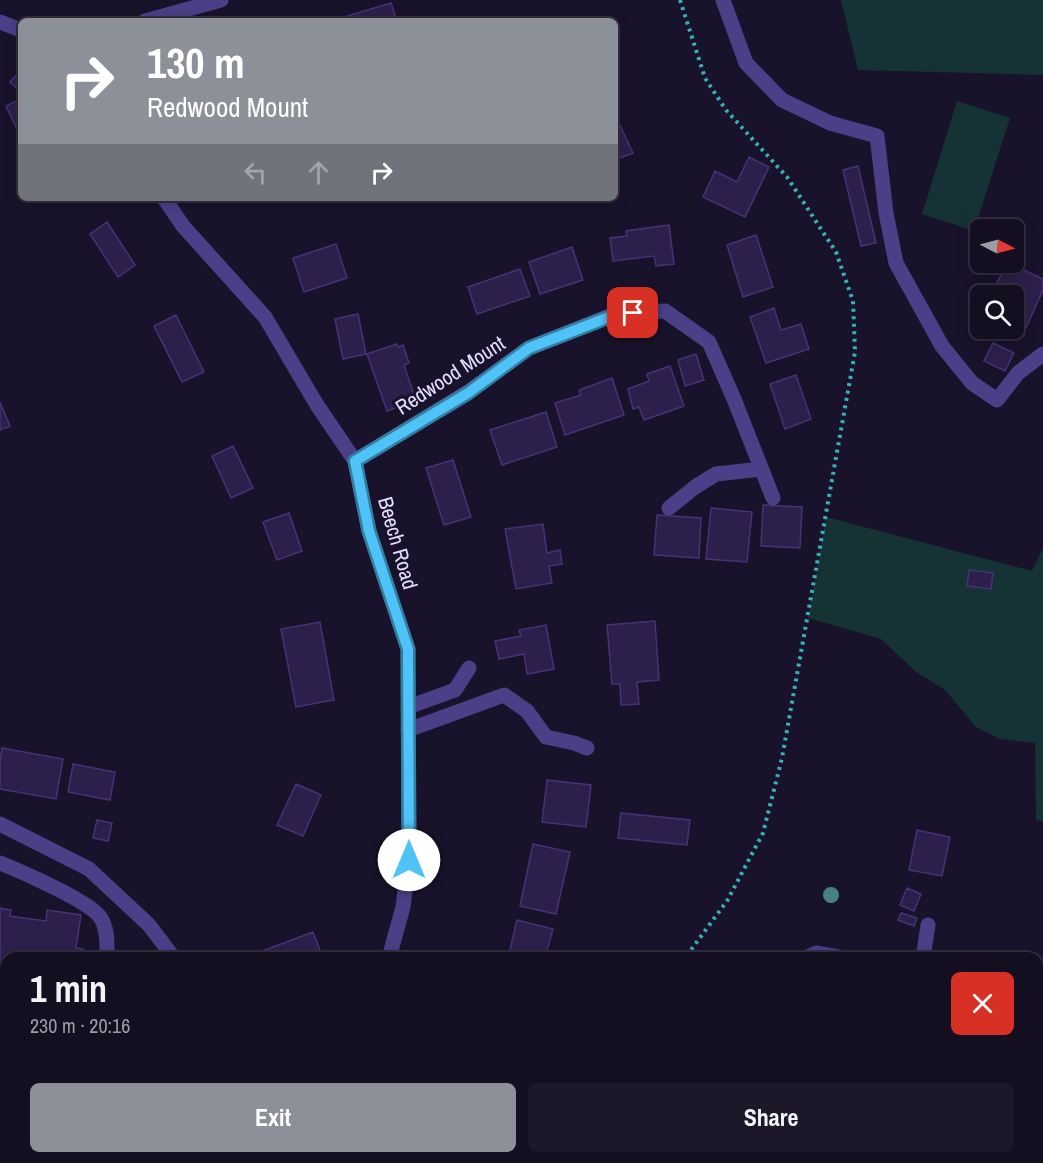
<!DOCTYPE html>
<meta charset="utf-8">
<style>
body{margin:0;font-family:"Archivo Narrow",sans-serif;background:#1c1729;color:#f1f3f6;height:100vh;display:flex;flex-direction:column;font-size:22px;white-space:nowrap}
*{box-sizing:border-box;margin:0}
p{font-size:20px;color:#9d9ca5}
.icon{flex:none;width:33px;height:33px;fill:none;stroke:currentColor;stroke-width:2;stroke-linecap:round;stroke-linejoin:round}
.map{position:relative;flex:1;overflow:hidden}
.details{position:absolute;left:0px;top:952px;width:1044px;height:212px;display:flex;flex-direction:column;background:#130e20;border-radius:18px 18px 0 0;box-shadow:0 3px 15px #0003,0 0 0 2px #322e3e}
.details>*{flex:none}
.top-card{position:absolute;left:18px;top:18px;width:600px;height:183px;border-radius:9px;box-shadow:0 3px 15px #0003,0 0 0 2px #322e3e;background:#8c9099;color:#fff;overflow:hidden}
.needle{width:39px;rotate:96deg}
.tools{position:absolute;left:970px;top:219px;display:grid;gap:12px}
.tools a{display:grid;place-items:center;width:54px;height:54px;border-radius:9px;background:#130e20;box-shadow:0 3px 15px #0003,0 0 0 2px #322e3e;font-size:30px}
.pin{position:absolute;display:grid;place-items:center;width:51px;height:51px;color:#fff;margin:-26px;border-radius:12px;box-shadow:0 3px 9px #0006}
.me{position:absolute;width:66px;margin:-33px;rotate:0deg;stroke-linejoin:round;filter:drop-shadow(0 0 4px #0008)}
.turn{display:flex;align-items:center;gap:21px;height:126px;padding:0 30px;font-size:27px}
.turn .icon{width:78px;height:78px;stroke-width:2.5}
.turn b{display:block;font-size:42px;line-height:51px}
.lanes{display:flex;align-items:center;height:57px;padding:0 30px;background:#0003;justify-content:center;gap:30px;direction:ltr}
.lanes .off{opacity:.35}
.round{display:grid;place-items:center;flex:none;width:63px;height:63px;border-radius:9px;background:#1c1729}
.head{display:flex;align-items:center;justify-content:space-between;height:102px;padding:0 30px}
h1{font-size:36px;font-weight:700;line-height:45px}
.primary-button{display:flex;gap:12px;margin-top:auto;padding:12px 30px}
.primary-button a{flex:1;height:69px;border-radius:9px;background:#8c9099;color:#fff;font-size:24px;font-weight:700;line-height:69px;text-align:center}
.primary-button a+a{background:#1c1729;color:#f1f3f6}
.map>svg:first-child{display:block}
</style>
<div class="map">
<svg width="1043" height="1163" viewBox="0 0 1043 1163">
<rect width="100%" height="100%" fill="#19122b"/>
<path fill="#153234" d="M841 0H1043V75L858 70Z
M957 101 1010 118 974 231 922 214Z
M826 517 1032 571 1043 548V822L1036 820 1035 743 1000 739 976 727 945 690 916 672 881 639 808 618Z
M845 1158H892L984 1163H838Z"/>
<path fill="#2d1f4b" stroke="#473276" stroke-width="1.5" d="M391 3 397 21H337V19Z
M21 70V92L10 82Z
M21 99V138L6 106Z
M615 115 633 153 615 160Z
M749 157 769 167 745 217 703 197 715 171 737 182Z
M858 166 876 243 861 246 843 170Z
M107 222 135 265 118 277 90 234Z
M669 225 674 264 656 266 654 256 613 261 610 238 627 236 626 231Z
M756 235 773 287 743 297 727 245Z
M336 244 347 278 304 292 293 258Z
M572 247 583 280 540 294 529 262Z
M1007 262 1043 279V290L1025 330 1014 325V296H991Z
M520 269 530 296 477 314 468 287Z
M774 308 781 330 801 324 809 349 766 363 750 317Z
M358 314 366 354 343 359 335 319Z
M176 315 204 372 182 382 154 326Z
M993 343 1014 353 1005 371 984 361Z
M397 344 398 347 403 345 409 363 404 365 416 401 387 411 367 354Z
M696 354 704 380 685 386 678 360Z
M670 366 684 406 644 420 639 407 633 409 628 389 649 381 647 374Z
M796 375 811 419 785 429 770 384Z
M612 378 624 415 565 435 555 403 581 395 579 390Z
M0 402 10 426 0 430Z
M546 412 557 447 502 465 490 430Z
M233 446 253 488 231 498 212 456Z
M453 460 471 517 444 525 426 468Z
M763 505 802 507 800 548 761 546Z
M711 508 752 512 747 562 706 559Z
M289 513 302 551 277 560 263 522Z
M657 515 701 518 699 558 654 555Z
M543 524 547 553 560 550 562 564 549 566 552 583 516 589 505 529Z
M969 570 993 573 991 589 967 586Z
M655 621 659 680 637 682 639 704 621 705 620 684H612L607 625Z
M320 622 334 700 296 707 281 629Z
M546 625 554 669 527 674 524 654 499 659 495 641 521 636 519 630Z
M2 748 63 759 56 799 0 789V762Z
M73 764 115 772 110 800 68 792Z
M547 780 591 785 586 827 542 822Z
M296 784 321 795 303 836 277 825Z
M621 813 690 820 687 845 618 838Z
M97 820 112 823 108 841 93 838Z
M917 830 950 837 942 876 909 870Z
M533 844 570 852 556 914 520 906Z
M907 888 921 894 914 911 900 905Z
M0 908 11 910 10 916 46 921 47 910 81 915 76 948 83 949 82 958H6V1017L0 1016Z
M901 913 917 918 914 926 898 920Z
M517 920 553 929 545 958H508Z
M313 932 323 958H250L249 956Z
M124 1158H172L170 1163H122Z
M350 1158H391L390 1163H350Z
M521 1158H565L564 1163H519Z"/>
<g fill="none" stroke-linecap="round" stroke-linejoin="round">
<path stroke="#36b1b9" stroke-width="4" stroke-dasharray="3 4.5" stroke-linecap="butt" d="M680 0 705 78 726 110 787 177 836 252 853 301 855 352 782 758 763 833 727 901 685 958
M88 1163 90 1158
M181 1163 185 1158
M575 1163 577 1158"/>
<path stroke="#4b3f87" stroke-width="15" d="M723 0 746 63 782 100 830 123 877 136 886 213 896 263 942 346 972 383 997 400 1018 373 1043 354
M145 21 221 0
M0 22 21 30
M164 198 183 226 265 317 317 405 355 461 369 531 408 649 409 860 403 907 389 958
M355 461 468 392 529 348 617 313 665 311 709 342 734 399 773 498
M669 508 695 487 716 474 761 469
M408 707 455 690 469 668
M408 730 504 695 527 711 546 737 574 743 587 748
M0 824 89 869 149 925 174 958
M0 863C20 871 89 901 100 917 108 927 107 946 107 958
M805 958 816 953 844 958
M923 958 928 925
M625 1163 627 1158
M821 1163 826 1158"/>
<path stroke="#d469f9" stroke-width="15" d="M0 1052 6 1054
M235 1158 242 1163"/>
</g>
<circle fill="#468284" cx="831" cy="895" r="8"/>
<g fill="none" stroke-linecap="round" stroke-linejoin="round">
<g stroke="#337fa1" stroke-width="15">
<path id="route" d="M409 860 408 649 369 531 355 461 468 393 529 348 617 314 633 313"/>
</g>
<use href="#route" stroke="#4fc3f7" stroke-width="10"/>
</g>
<g text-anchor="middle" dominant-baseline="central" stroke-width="6" stroke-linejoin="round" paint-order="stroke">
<g font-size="21" fill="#e5ddfe" stroke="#19122b">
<text transform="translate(450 375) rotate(-33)">Redwood Mount</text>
<text transform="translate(398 543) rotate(74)">Beech Road</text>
</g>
</g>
</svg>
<div class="tools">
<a><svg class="needle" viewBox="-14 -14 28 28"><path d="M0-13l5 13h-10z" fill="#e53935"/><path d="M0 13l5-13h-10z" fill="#9d9ca5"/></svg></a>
<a><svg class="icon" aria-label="search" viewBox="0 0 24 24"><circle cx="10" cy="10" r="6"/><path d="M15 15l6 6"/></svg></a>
</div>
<div class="pin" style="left:633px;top:313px;background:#d93025"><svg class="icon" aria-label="arrive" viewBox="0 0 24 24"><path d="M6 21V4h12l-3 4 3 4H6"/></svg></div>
<svg class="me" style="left:409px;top:860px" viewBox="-20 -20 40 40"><circle r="19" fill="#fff"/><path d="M0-13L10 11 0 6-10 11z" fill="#4fc3f7"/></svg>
<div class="top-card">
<div class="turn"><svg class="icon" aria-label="right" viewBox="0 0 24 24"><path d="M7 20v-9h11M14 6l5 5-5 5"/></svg><div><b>130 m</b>Redwood Mount</div></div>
<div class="lanes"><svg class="icon off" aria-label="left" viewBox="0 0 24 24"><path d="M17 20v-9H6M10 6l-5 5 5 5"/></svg><svg class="icon off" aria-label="ahead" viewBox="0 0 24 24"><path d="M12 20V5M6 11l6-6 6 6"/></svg><svg class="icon" aria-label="right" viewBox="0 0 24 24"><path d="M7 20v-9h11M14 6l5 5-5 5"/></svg></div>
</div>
<section class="details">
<div class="head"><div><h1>1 min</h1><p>230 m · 20:16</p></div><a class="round" style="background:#d93025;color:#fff"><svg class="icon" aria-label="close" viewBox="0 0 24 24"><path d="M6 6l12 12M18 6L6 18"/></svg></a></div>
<div class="primary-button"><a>Exit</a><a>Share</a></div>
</section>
</div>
